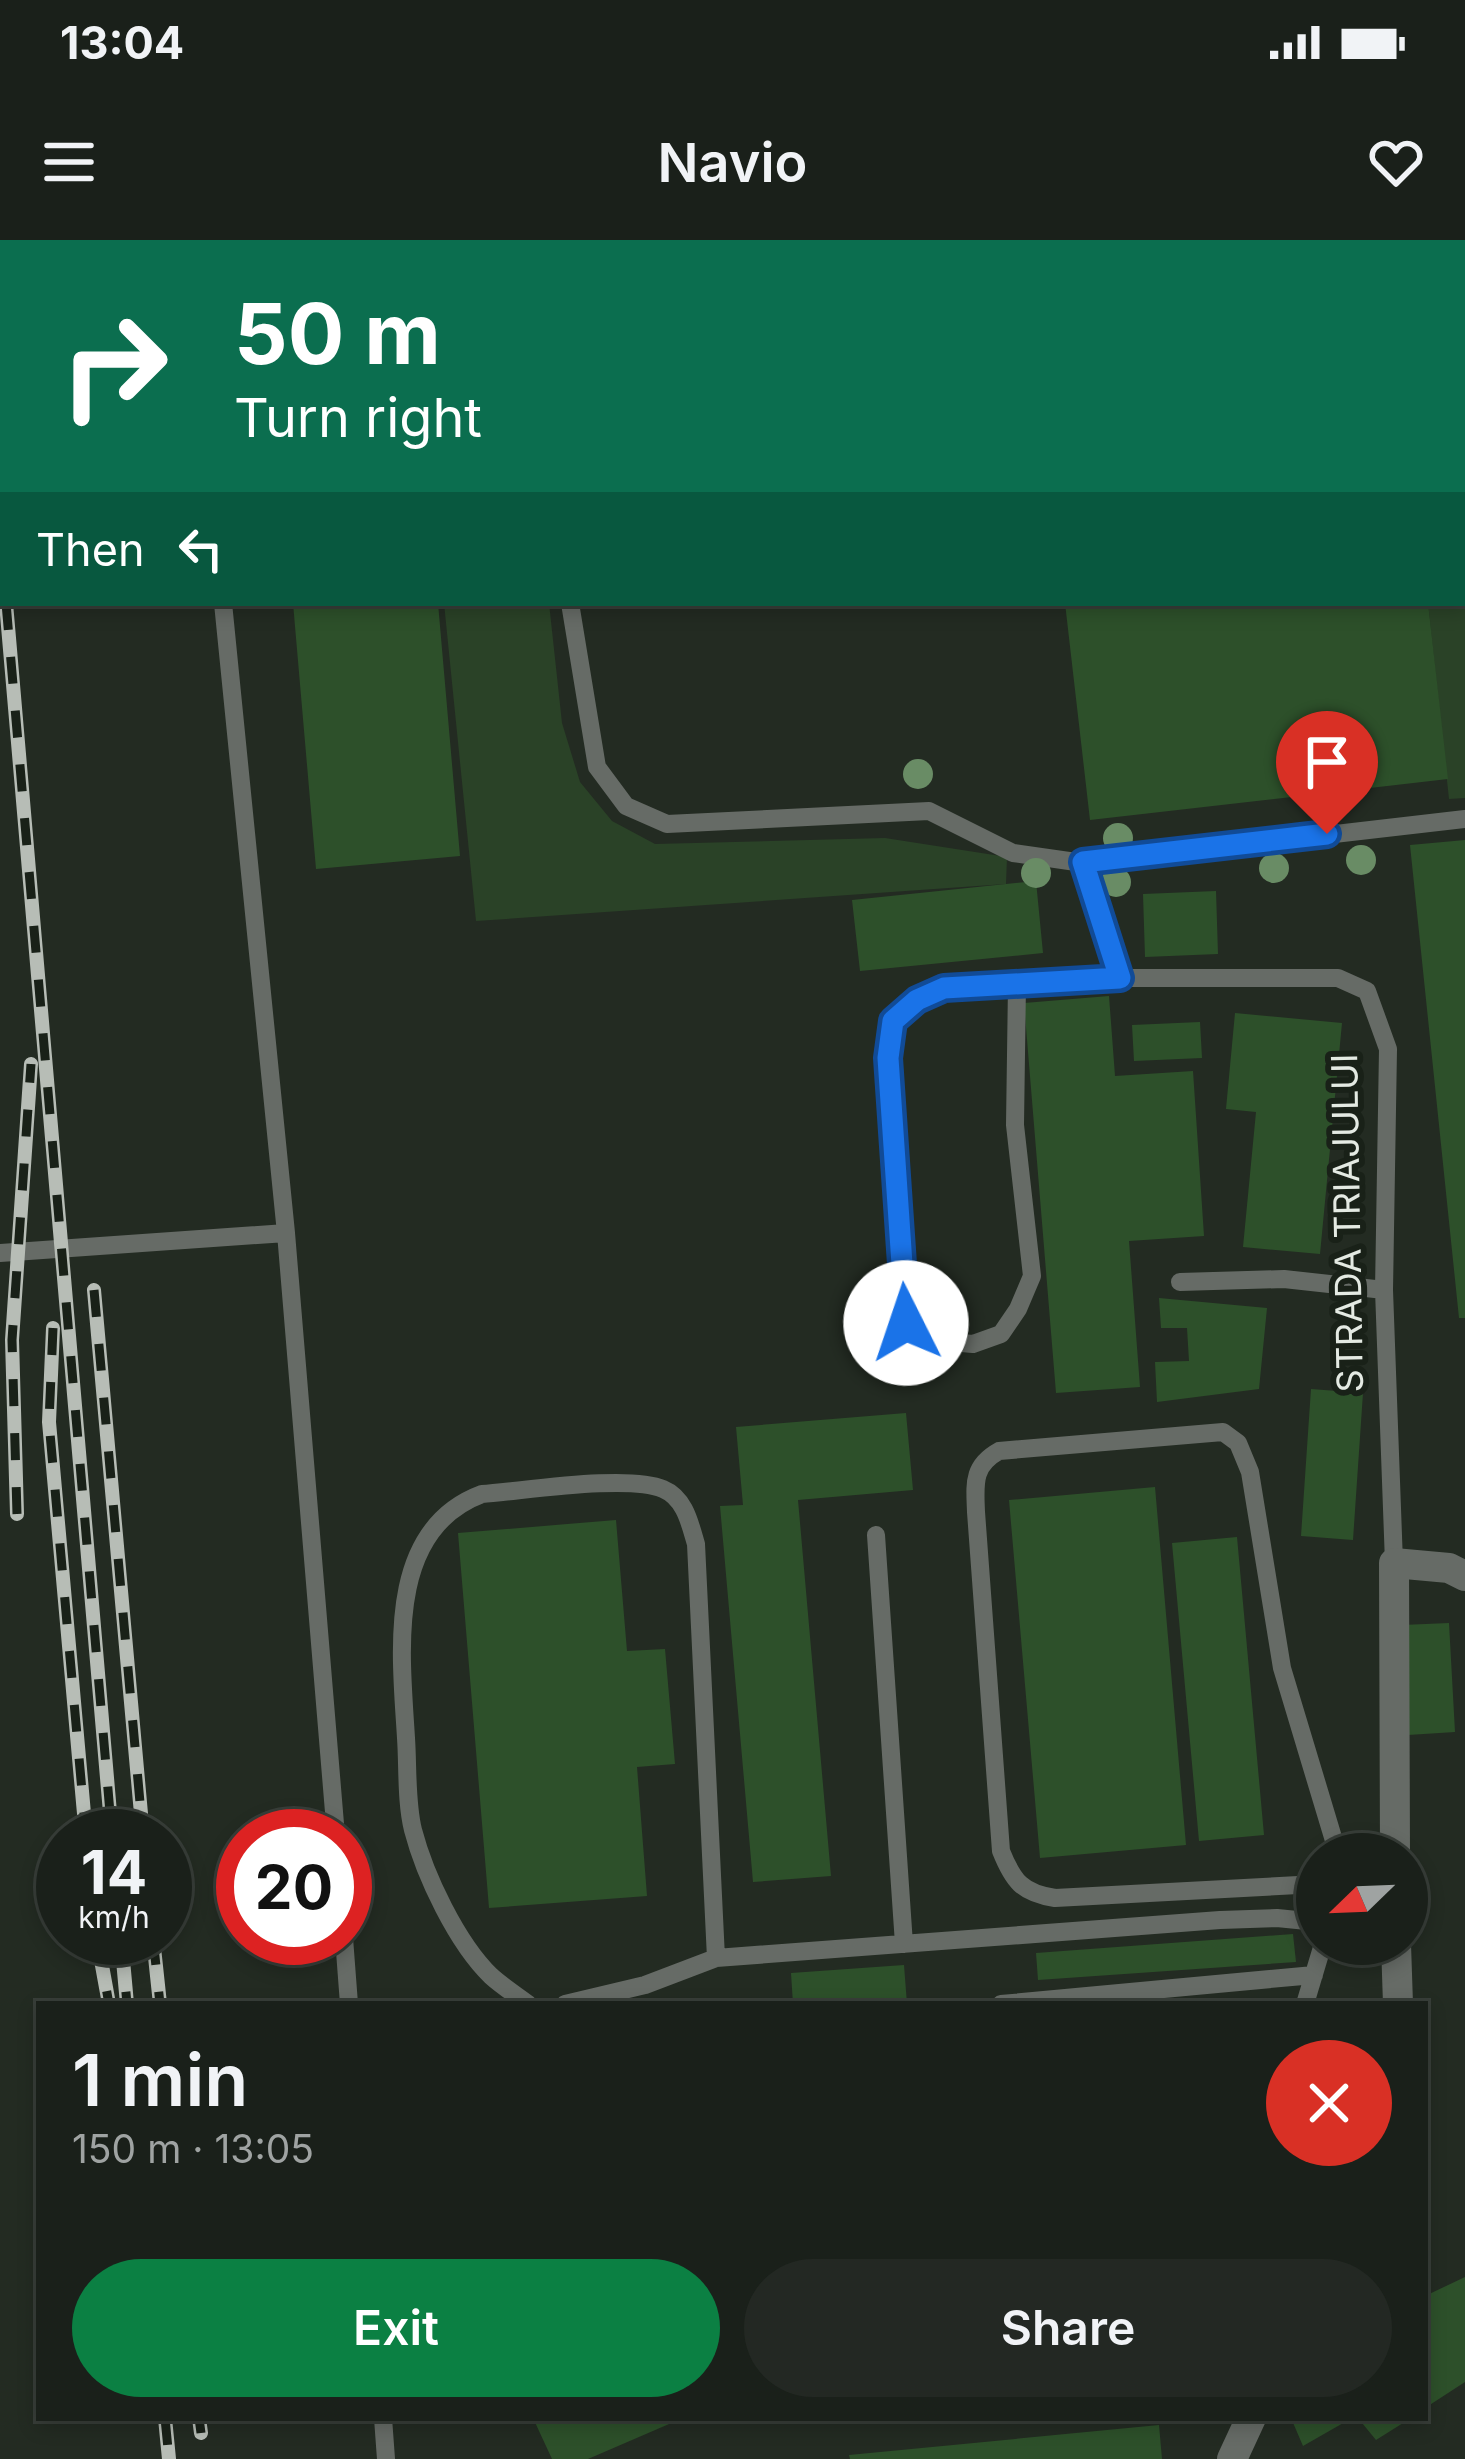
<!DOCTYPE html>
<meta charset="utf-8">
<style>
body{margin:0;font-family:Inter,sans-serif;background:#232823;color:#f1f3f6;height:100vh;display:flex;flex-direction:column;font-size:45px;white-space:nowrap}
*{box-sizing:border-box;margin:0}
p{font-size:39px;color:#9fa3a2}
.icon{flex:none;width:66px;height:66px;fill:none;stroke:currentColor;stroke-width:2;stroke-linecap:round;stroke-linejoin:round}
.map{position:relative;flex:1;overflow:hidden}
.side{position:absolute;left:36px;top:1761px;width:1392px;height:420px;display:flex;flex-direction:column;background:#1a201a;border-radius:0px;box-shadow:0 6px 18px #0003,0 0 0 3px #383e39}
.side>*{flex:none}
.top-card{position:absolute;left:0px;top:0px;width:1467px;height:366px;box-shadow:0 6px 18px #0003,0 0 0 3px #383e39;background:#0b6e4f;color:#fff;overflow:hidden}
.needle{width:78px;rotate:247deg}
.controls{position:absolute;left:1296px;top:1593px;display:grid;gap:24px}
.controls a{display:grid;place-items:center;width:132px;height:132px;border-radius:50%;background:#1a201a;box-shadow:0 6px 18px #0003,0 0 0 3px #383e39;font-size:60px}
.speed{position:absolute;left:36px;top:1569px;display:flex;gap:24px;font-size:60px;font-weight:700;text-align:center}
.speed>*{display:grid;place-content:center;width:156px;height:156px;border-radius:50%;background:#1a201a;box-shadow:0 6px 18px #0003,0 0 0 3px #383e39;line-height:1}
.speed small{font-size:30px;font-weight:400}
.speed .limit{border:18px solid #d22;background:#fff;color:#111}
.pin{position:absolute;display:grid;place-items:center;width:102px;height:102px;color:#fff;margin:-123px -51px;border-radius:50% 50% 50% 0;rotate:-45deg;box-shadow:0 0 12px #0007}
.pin .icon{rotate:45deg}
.me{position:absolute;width:132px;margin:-66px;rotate:356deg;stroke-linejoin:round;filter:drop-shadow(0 0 9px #0008)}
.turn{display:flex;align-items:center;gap:42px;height:252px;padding:0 36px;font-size:54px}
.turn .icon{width:156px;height:156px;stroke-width:2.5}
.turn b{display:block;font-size:84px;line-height:102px}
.then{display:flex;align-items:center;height:114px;padding:0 36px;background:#0003;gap:24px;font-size:45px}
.round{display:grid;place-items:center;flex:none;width:126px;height:126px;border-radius:63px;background:#232823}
.head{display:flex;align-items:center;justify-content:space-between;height:204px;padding:0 36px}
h1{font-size:72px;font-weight:600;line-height:90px}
.primary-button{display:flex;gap:24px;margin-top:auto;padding:24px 36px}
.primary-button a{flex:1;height:138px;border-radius:72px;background:#0b8043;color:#fff;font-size:48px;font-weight:600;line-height:138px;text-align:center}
.primary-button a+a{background:#232823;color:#f1f3f6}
.status{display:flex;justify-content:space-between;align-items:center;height:84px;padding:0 60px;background:#1a201a;direction:ltr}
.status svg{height:33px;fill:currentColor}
header{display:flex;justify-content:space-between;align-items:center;height:156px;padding:0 36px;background:#1a201a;font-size:54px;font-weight:600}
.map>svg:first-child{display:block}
</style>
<div class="status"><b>13:04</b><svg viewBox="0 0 49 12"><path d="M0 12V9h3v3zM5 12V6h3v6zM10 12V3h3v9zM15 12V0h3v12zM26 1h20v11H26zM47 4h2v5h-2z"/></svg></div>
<header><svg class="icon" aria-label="menu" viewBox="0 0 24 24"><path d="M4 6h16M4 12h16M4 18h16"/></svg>Navio<svg class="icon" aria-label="heart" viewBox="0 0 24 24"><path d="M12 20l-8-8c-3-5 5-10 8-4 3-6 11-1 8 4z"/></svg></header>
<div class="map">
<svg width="1465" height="2219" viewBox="0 0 1465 2219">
<rect width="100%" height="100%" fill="#232b22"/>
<path fill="#2a4227" d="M1465 100V558L1449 559 1428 363H1464Z
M444 363H549L562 483 580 542 612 581 655 604 885 598 1007 617 1006 644 476 681Z"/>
<path fill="#2d502a" d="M293 363H438L460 616 316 629Z
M1065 363H1428L1448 539 1090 580Z
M1465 600V1078H1459L1410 605Z
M1036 641 1043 713 860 731 852 660Z
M1216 651 1218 714 1145 717 1143 654Z
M1109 756 1115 836 1193 831 1204 996 1129 1001 1140 1147 1056 1153 1024 763Z
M1235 773 1342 783 1320 1014 1243 1007 1256 872 1226 869Z
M1200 782 1202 818 1134 821 1132 785Z
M1159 1058 1267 1068 1259 1149 1157 1162 1155 1122 1189 1121 1187 1088H1161Z
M1311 1149 1363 1153 1353 1300 1301 1296Z
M906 1173 913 1250 798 1260 831 1636 753 1642 720 1266 743 1265 736 1187Z
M1155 1247 1186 1605 1040 1618 1009 1260Z
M616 1280 627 1411 665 1409 675 1524 637 1527 647 1656 489 1668 458 1293Z
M1237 1297 1264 1595 1199 1601 1172 1303Z
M1449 1383 1455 1492 1408 1495 1402 1385Z
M1293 1694 1296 1722 1038 1740 1036 1713Z
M904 1725 907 1764H793L791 1733Z
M1465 2037V2142L1425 2168V2056Z
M533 2178H683L588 2219H552Z
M1291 2178H1352L1303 2206Z
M1358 2178H1411L1376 2200Z
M1159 2185 1162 2219H850L849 2215Z"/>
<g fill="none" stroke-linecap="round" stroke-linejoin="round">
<path stroke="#666b66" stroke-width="18" d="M187 0V3
M344 0V3
M528 0V3
M570 363 597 527 626 566 667 584 929 571 1013 613 1083 623 1465 579
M1083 623 1120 738
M1017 744 1015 885 1032 1036 1018 1069 1001 1094 973 1104 926 1100 906 1083 888 818 893 781 917 760 944 748 1120 738H1338L1367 751 1388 809 1384 1050 1394 1323
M286 993 336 1596
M0 1013 286 993 223 363
M1180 1042 1284 1039 1384 1050
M876 1295 904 1704
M1317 1644 1055 1658C1022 1653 1013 1641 1001 1611L976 1272C975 1244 972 1226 999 1211L1223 1192 1238 1203 1250 1232 1282 1428 1338 1614
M344 1698 349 1764
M528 1764C516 1755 502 1746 491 1736 457 1703 425 1636 413 1590 406 1562 408 1527 406 1498 401 1414 385 1290 482 1254 524 1251 628 1234 663 1249 685 1258 690 1284 696 1304L716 1718
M565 1764 645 1745 716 1718 1220 1680 1277 1678 1317 1682
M1001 1764 1314 1735
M1305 1764 1323 1704
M383 2178 386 2219"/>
<path stroke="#666b66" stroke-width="30" d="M1395 1614 1394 1323 1449 1328 1465 1336
M1396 1704 1398 1764
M1232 2219 1251 2178"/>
<g stroke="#b7bdb6" stroke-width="14">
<path id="rail" d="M0 297 3 333
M6 363 112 1596
M94 1050 143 1596
M53 1088 49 1182 86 1596
M17 1274 12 1100 31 824
M97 1698 109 1764
M121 1698 127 1764
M153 1698 160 1764
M165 2178 169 2219
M199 2178 201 2193"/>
</g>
<use href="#rail" stroke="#192118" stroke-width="9" stroke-dasharray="27" stroke-linecap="butt"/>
</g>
<g fill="#698c65">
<circle cx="918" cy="534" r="15"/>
<circle cx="1118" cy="598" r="15"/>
<circle cx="1361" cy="620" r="15"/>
<circle cx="1274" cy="628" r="15"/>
<circle cx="1036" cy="633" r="15"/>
<circle cx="1116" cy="642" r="15"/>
</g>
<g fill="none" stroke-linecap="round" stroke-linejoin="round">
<g stroke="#114b97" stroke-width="30">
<path id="route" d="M906 1083 888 818 893 781 917 760 944 748 1120 738 1083 622 1327 594"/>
</g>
<use href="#route" stroke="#1a73e8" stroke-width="21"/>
</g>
<g text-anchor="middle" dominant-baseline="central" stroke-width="12" stroke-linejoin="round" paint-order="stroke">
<g font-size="36" fill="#e4eae3" stroke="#192118">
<text transform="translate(1347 983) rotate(-91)">STRADA TRIAJULUI</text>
</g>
</g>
</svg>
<div class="controls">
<a><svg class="needle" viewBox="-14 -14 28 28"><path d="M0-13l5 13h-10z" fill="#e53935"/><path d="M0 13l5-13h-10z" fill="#9fa3a2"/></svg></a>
</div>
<div class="speed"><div>14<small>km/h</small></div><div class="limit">20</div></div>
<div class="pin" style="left:1327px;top:594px;background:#d93025"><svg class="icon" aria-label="arrive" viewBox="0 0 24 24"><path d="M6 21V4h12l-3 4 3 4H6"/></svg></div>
<svg class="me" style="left:906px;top:1083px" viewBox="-20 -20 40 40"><circle r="19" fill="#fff"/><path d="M0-13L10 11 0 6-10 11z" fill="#1a73e8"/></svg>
<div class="top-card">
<div class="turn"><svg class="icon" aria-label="right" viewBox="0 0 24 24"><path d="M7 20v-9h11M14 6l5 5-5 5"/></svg><div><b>50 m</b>Turn right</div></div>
<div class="then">Then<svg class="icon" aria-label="left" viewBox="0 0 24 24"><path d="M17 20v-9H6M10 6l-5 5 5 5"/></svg></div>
</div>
<section class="side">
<div class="head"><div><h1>1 min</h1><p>150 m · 13:05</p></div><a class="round" style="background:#d93025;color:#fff"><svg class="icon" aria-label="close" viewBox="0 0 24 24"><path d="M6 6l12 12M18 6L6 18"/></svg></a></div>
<div class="primary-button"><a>Exit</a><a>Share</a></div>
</section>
</div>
